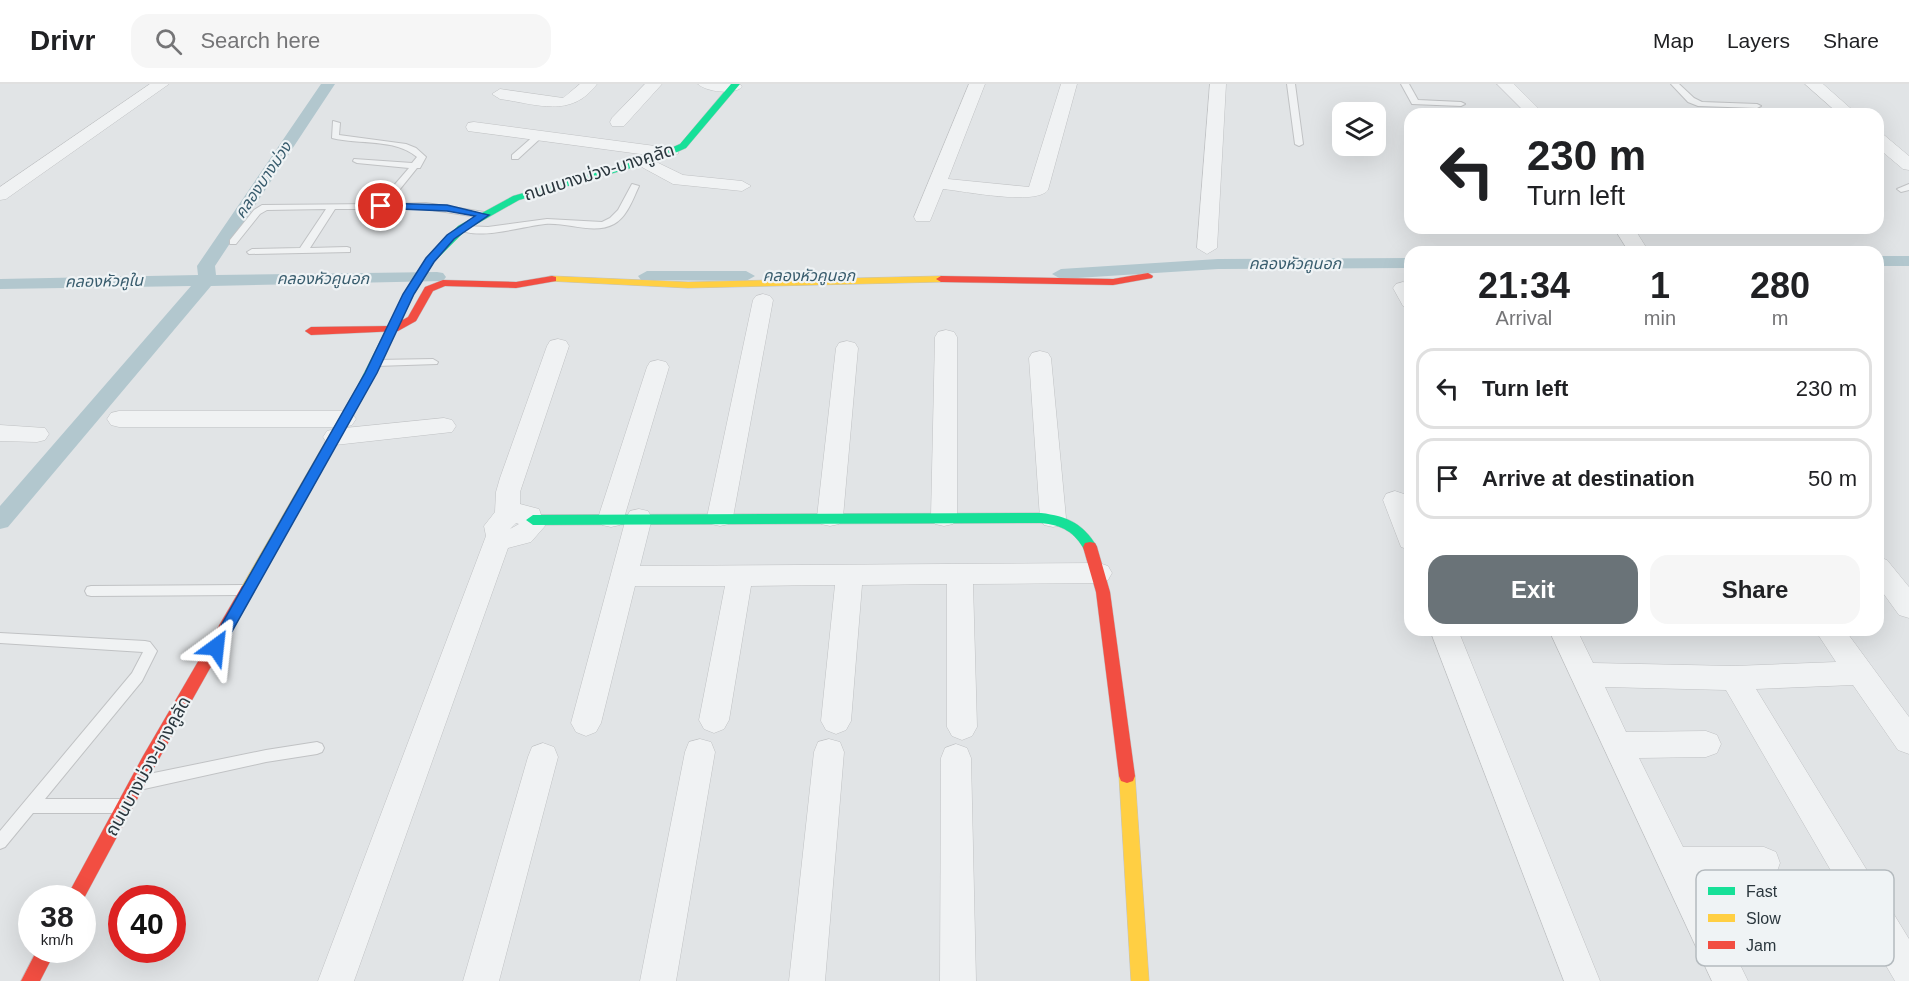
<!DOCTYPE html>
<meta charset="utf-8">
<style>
body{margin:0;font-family:Helvetica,"Noto Sans Thai",sans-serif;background:#f6f6f6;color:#202124;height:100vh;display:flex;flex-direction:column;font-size:22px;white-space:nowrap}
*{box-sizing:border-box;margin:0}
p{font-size:20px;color:#757577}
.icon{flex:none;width:33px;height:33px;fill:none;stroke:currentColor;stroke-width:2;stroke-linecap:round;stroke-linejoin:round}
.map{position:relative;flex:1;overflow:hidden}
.side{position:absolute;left:1404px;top:162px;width:480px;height:390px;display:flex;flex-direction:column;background:#fff;border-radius:18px;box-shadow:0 6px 24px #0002}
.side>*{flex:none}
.hud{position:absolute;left:1404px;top:24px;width:480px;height:126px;border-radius:18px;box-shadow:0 6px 24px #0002;background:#fff;color:#202124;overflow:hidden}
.controls{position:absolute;left:1332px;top:18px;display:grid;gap:12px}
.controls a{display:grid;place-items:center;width:54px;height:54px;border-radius:12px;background:#fff;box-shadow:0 6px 24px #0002;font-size:30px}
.speed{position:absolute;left:18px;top:801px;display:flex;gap:12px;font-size:30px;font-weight:700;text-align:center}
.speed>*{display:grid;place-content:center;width:78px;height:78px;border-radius:50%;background:#fff;box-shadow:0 6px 24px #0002;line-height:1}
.speed small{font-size:15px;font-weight:400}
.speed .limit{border:9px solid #d22;background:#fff;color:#111}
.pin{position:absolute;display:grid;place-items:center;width:51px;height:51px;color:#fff;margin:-26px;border:3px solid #fff;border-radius:50%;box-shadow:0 2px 6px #0007}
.me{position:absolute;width:66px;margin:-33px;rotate:30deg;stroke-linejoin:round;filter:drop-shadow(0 0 4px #0008)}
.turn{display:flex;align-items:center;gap:21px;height:126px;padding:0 24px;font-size:27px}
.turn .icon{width:78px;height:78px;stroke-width:2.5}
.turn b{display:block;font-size:42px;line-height:51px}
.eta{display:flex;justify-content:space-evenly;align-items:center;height:102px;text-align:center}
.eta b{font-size:36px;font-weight:700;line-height:42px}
.action{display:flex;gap:12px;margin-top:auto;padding:12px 24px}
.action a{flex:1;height:69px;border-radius:18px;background:#6a7378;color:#fff;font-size:24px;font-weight:700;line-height:69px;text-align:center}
.action a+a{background:#f6f6f6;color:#202124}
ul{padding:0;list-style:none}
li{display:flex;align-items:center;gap:18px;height:81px;margin:0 12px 9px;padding:0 12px;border:3px solid #e0e0e0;border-radius:18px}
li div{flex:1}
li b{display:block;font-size:22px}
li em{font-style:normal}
header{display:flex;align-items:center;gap:36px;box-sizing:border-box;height:84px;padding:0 30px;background:#fff;border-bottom:2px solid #e0e0e0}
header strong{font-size:28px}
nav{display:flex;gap:33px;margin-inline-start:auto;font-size:21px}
.search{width:420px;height:54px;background:#f6f6f6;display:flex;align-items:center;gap:15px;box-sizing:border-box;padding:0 21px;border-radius:18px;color:#757577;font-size:22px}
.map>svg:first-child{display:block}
</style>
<header>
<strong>Drivr</strong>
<div class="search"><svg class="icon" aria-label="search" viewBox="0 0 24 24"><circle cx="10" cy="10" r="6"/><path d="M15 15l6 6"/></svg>Search here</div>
<nav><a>Map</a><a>Layers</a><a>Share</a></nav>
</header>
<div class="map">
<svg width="1909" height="897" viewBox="0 0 1909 897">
<rect width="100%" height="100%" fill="#e1e4e6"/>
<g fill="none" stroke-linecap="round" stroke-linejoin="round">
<path fill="#b2c7ce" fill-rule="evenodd" d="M321 0H335L215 182 216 191 437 188 443 189 446 193 443 197 211 202 8 443 0 445V422L191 202 0 205V195L198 191 197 182Z
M1878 172H1909V182H1878Z
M1410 174V184L1218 185 1061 195 1052 190 1061 185 1218 175Z
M647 187H746L755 192 746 197 641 196 638 192Z"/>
<g stroke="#c0c2c4" stroke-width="2">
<path id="lane" d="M1287 0H1295L1303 60 1299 62 1295 60Z
M1401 0H1409L1418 16 1461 18 1465 20 1461 22 1412 20Z
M1671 0H1679L1694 14 1702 18 1757 20 1761 22 1757 24 1698 22 1688 18Z
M333 37 340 39 339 51 406 60 416 64 426 73 420 84H417L388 120 426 119 484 128 488 131 484 134 426 125H335L310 164 347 163 350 164V168L249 170 247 168 252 165 300 164 326 125 267 126 260 130 236 160H230V156L254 126 262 121 378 120 409 84 357 79 353 77 354 75 412 79 417 73C394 54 360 61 332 54Z
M536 50 543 52 518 75H512V71Z
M632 100 639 102C633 115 627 133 614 140 594 151 567 138 545 140 524 142 476 157 459 145L463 142 488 143 547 135 602 138 610 134 618 126Z
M1909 100V106L1901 108 1897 105Z
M433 275 438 278 437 280 376 282 371 279 376 276Z
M243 501 247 502 249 506 247 510 243 511 91 512 87 511 85 507 87 503 91 502Z
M0 549 145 557 150 558 157 567 142 597 45 715H121L126 717 128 722 126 727 121 729H33L5 763 0 765V747L132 589 143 568 0 559Z
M317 658 322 660 324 664 322 668 317 670 266 678 144 705 139 703 137 698 139 693 144 691 266 666Z"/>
</g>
<g stroke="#c0c2c4" stroke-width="1">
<path id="street" d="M150 0H169L6 115 0 116V103Z
M580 0H597C571 35 537 20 500 15L492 10 500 5 563 14Z
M645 0H662L624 42H612L610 38 612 34Z
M698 0H740L742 3C734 11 706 8 698 0Z
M969 0H985L948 95 1029 103 1061 0H1077L1048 106C1036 122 964 107 943 105L930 137H916L914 133Z
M1210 0H1226L1217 164 1207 170 1197 164Z
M1497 0H1514L1544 30H1527Z
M1805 0H1823L1857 30H1839Z
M474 38 670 64 679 69 670 74 468 47 466 43 468 39Z
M1878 50 1884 51 1909 72V86L1903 85 1878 64Z
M644 72 683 91 742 97 751 102 742 107 673 100 638 81 635 77Z
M1614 144H1634L1649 168H1629Z
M1403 198 1410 200V224L1403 222 1393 204 1396 200Z
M763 210 770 212 773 216 733 433 729 440 720 442 711 440 707 433 753 216 756 212Z
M946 246 954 248 957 253V433L953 440 944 442 935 440 931 433 935 253 938 248Z
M558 255 566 257 569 262 520 408V420L539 425 545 442 531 458 508 464 354 897H318L486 452 484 442 495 428 496 408 500 394 547 262 550 257ZM516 439 519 440 510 445Z
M847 257 855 259 858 264 843 433 839 440 830 442 821 440 817 433 836 264 839 259Z
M1040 267 1048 269 1051 274 1066 434 1062 441 1053 443 1044 441 1040 434 1029 274 1032 269Z
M658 276 666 278 669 283 624 434 620 441 611 443 602 441 598 434 647 283 650 278Z
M119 327H344L352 329 356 335 352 341 344 343H119L111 341 107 335 111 329Z
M444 334 452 336 456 342 452 348 335 361 327 359 323 353 327 347 335 345Z
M0 341 45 344 49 350 45 356 37 358 0 357Z
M1395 407 1404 410 1410 423V466L1401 463 1383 416 1386 410Z
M639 425 648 427 652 434 640 482 1099 479 1108 482 1112 489 1108 496 1099 499 973 500 977 643 972 652 962 656 952 652 947 643V500L862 501 851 637 846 646 836 650 826 646 821 637 835 501 751 502 729 636 724 645 714 649 704 645 699 636 725 502H635L601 639 596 648 586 652 576 648 571 639 626 434 630 427Z
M1878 473 1887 476 1909 503V534L1899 531 1878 502Z
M1430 546H1458L1600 897H1564Z
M1549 546H1577L1593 579 1734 582 1836 578 1815 546H1845L1909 633V670L1898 666 1853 601 1756 605 1909 855V897H1895L1726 606 1605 603 1626 648 1706 647 1717 651 1721 660 1717 669 1706 673 1639 674 1683 763H1764L1776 768 1780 779 1776 790 1764 795H1698L1748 897H1712Z
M700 655 711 658 715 668 676 897H640L685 668 689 658Z
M829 655 840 658 844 668 825 897H789L814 668 818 658Z
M543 659 554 663 558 673 499 897H463L528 673 532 663Z
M956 660 967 664 971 674 976 897H940L941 674 945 664Z"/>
</g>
<g stroke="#c0c2c4" stroke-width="1">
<path id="fast" d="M731 0H740L686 64 659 76 519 116 466 146 434 178 414 210 370 301 364 305 360 304 358 301 404 210 425 176 458 142 513 112 653 72 680 60Z
M1041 429C1067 432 1084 440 1097 463L1095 467H1085C1075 448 1062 441 1041 439L533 441 526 436 533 431Z"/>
</g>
<g stroke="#c0c2c4" stroke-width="1">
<path id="slow" d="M552 192 688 198 941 192 946 195 941 198 688 204 548 197V193Z
M364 297 370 301 252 510H242L240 506 242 502 358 301Z
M1127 685 1133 687 1135 692 1149 897H1131L1119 692 1121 687Z"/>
</g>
<g stroke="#c0c2c4" stroke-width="1">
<path id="jam" d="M1148 189 1153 192 1152 194 1113 201 941 198 936 195 941 192 1113 195Z
M552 192 556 193V197L516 204 445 202 433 207 416 237 398 247 311 251 305 247 311 243 392 242 408 233 425 203 443 196 516 198Z
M1090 458 1095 459 1097 463 1110 508 1135 692 1133 697 1127 699 1121 697 1119 692 1096 508 1083 463 1085 459Z
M247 500 252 502 254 506 155 682 82 818V814H66L143 672 242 502Z
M37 866H56L40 897H21Z"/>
</g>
<use href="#lane" fill="#f0f2f3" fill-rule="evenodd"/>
<use href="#street" fill="#f0f2f3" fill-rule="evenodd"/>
<use href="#fast" fill="#16e098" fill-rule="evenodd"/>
<use href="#slow" fill="#ffcf43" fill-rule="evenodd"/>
<use href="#jam" fill="#f24e42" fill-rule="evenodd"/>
</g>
<path fill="#1a73e8" stroke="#114b97" stroke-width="1.5" d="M381 119 447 121 489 131 454 155 434 178 414 210 377 289 221 567H211L208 563 211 559 365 289 403 210 426 174 447 151 475 132 447 127 377 124 376 122Z"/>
<g text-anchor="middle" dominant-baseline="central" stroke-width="4.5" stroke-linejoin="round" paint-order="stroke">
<g font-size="16" font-style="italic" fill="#385c6d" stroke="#eff3f5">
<text transform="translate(263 96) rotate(-56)">คลองบางม่วง</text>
<text x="1295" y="179">คลองหัวคูนอก</text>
<text x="809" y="191">คลองหัวคูนอก</text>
<text x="323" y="194">คลองหัวคูนอก</text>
<text transform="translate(104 197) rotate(-1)">คลองหัวคูใน</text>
</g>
<g font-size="18" fill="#2a363d" stroke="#eff3f5">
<text transform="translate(599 88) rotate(-17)">ถนนบางม่วง-บางคูลัด</text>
<text transform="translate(148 682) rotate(-61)">ถนนบางม่วง-บางคูลัด</text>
</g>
</g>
<rect x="1696" y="786" width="198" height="96" rx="9" fill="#eff3f5" stroke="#b4babe" stroke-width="1.5"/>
<rect x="1708" y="803" width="27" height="8" fill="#16e098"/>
<rect x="1708" y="830" width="27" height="8" fill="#ffcf43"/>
<rect x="1708" y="857" width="27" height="8" fill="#f24e42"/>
<g font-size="16" fill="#2a363d">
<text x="1746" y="813">Fast</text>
<text x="1746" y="840">Slow</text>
<text x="1746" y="867">Jam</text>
</g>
</svg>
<div class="controls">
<a><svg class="icon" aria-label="layers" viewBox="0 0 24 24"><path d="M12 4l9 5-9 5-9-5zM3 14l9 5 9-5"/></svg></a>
</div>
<div class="speed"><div>38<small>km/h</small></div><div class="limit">40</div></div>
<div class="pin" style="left:381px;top:122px;background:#d93025"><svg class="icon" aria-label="arrive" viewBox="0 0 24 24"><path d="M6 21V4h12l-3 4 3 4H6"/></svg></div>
<svg class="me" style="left:216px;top:563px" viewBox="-20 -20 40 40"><path d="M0-17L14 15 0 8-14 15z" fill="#1a73e8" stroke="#fff" stroke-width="4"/></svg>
<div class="hud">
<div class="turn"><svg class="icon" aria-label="left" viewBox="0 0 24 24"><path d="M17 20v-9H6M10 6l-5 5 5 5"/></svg><div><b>230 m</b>Turn left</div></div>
</div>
<section class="side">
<div class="eta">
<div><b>21:34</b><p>Arrival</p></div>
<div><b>1</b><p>min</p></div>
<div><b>280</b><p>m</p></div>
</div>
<ul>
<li><svg class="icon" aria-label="left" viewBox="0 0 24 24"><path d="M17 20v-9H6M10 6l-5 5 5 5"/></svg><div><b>Turn left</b></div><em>230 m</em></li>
<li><svg class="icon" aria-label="arrive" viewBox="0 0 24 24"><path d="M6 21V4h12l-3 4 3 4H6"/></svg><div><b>Arrive at destination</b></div><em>50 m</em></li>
</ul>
<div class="action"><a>Exit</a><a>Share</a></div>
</section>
</div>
